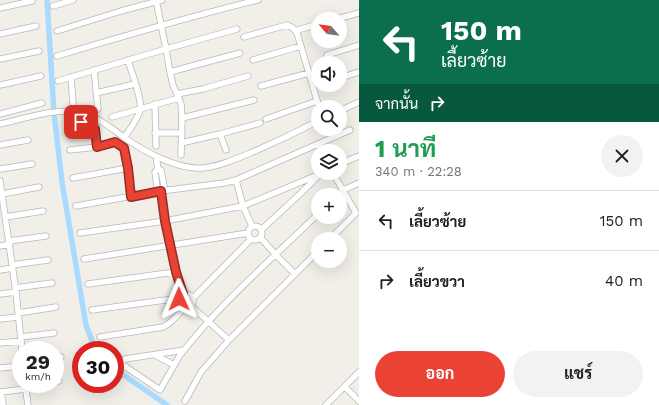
<!DOCTYPE html>
<html lang="th">
<meta charset="utf-8">
<style>
body{margin:0;font-family:"Work Sans",Sarabun,sans-serif;background:#f2f2f2;color:#202124;height:100vh;display:flex;flex-direction:column;font-size:15px;white-space:nowrap}
*{box-sizing:border-box;margin:0}
p{font-size:13px;color:#757577}
.icon{flex:none;width:22px;height:22px;fill:none;stroke:currentColor;stroke-width:2;stroke-linecap:round;stroke-linejoin:round}
.map{position:relative;flex:1;overflow:hidden}
.drawer{display:flex;flex-direction:column;background:#fff;width:300px}
.drawer>*{flex:none}
.banner{background:#0b6e4f;color:#fff;overflow:hidden}
.needle{width:26px;rotate:299deg}
.fabs{position:absolute;left:311px;top:12px;display:grid;gap:8px}
.fabs a{display:grid;place-items:center;width:36px;height:36px;border-radius:50%;background:#fff;box-shadow:0 4px 16px #0002;font-size:20px}
.speed{position:absolute;left:12px;top:341px;display:flex;gap:8px;font-size:20px;font-weight:700;text-align:center}
.speed>*{display:grid;place-content:center;width:52px;height:52px;border-radius:50%;background:#fff;box-shadow:0 4px 16px #0002;line-height:1}
.speed small{font-size:10px;font-weight:400}
.speed .limit{border:6px solid #d22;background:#fff;color:#111}
.pin{position:absolute;display:grid;place-items:center;width:34px;height:34px;color:#fff;margin:-17px;border-radius:8px;box-shadow:0 2px 6px #0006}
.me{position:absolute;width:44px;margin:-22px;rotate:359deg;stroke-linejoin:round;filter:drop-shadow(0 0 3px #0008)}
.turn{display:flex;align-items:center;gap:14px;height:84px;padding:0 16px;font-size:18px}
.turn .icon{width:52px;height:52px;stroke-width:2.5}
.turn b{display:block;font-size:28px;line-height:34px}
.then{display:flex;align-items:center;height:38px;padding:0 16px;background:#0003;gap:8px;font-size:15px}
.round{display:grid;place-items:center;flex:none;width:42px;height:42px;border-radius:21px;background:#f2f2f2}
.overview{display:flex;align-items:center;justify-content:space-between;height:68px;padding:0 16px}
h1{font-size:24px;font-weight:700;line-height:30px;color:#1e9e55}
.button{display:flex;gap:8px;margin-top:auto;padding:8px 16px}
.button a{flex:1;height:46px;border-radius:24px;background:#ea4335;color:#fff;font-size:16px;font-weight:700;line-height:46px;text-align:center}
.button a+a{background:#f2f2f2;color:#202124}
ul{padding:0;list-style:none}
li{display:flex;align-items:center;gap:12px;height:60px;padding:0 16px;border-top:1px solid #e0e0e0}
li div{flex:1}
li b{display:block;font-size:15px}
li em{font-style:normal}
main{display:flex;flex:1;min-height:0}
.map>svg:first-child{display:block}
</style>
<main>
<div class="map">
<svg width="359" height="405" viewBox="0 0 359 405">
<rect width="100%" height="100%" fill="#f1efe8"/>
<g fill="none" stroke-linecap="round" stroke-linejoin="round">
<path stroke="#aadaff" stroke-width="5.5" d="M47 0 54 113 62 182 86 325 94 346 96 350
M115 369 167 405"/>
<g stroke="#b5b8bc" stroke-width="7">
<path id="street" d="M156 0 166 49 170 72 173 85 181 104 182 118 181 155
M53 6 73 0
M0 8 32 1
M337 19 359 13
M318 24 298 30 297 33 319 107
M57 31 121 11 162 0
M0 34 36 26
M244 37 287 25 293 28 297 33
M327 55 359 45
M57 56C124 36 191 16 258 0
M0 59 39 51
M253 60 301 46
M94 70 98 109
M170 72 240 53
M71 77 73 104
M340 78 359 72
M58 81 166 49 237 29
M0 85 41 76
M261 86 309 73
M96 93 135 84
M177 94 203 89 248 76
M155 104 156 146
M340 111 359 102
M0 114 42 103
M112 117 179 98
M182 118 254 100
M266 119 317 101
M0 124C24 119 56 107 80 113 97 116 111 128 125 138 145 152 178 170 203 168 221 166 238 158 255 151 276 142 297 132 318 121
M68 124 81 122 95 129 97 147
M155 133H182
M220 134 226 150
M124 138C130 129 137 120 140 111 143 100 131 71 128 60
M181 143 220 134 260 123
M0 145 28 140
M70 150 97 147 115 142 124 148 128 168 131 197
M321 151 318 144 350 130
M156 156 158 169 155 172 157 187 161 189 165 221 175 272 183 294
M340 164 359 156
M0 169 32 164
M158 169 161 170 164 186 161 189
M73 178 128 168
M236 180 243 206 252 226
M0 181 16 292 22 350
M2 194 39 187
M338 195 343 190 359 183
M76 206 161 191 224 183 236 180 318 144
M5 217 43 211
M248 233a7 7 0 1 1 14 0a7 7 0 1 1-14 0Z
M261 230 301 193 318 176
M80 233 165 221 243 206 320 174
M260 237 275 254 295 274
M330 239 356 213 333 173
M9 241 46 236
M0 246 10 244
M84 259 248 233
M12 265 48 260
M0 270 13 268
M88 284 175 272
M15 288 52 283
M179 301a7 7 0 1 1 14 0a7 7 0 1 1-14 0Z
M0 294 16 292
M193 298 251 239
M191 306 229 340
M92 310 173 299H179
M18 313 56 307
M0 319 18 317
M21 337 54 333
M100 337 163 327C172 323 178 315 184 308
M0 343 21 341
M184 350 125 359 122 361 123 365 160 390 180 355C189 344 198 333 208 322 242 284 281 250 318 214
M155 355 174 365
M55 358 61 357
M0 368 21 366
M55 381H59
M25 384 28 405
M26 386 38 384
M345 387 359 401
M185 401 201 372 229 340 318 251
M3 405 1 392 26 389
M326 405 359 372"/>
</g>
<use href="#street" stroke="#fff" stroke-width="5.5"/>
</g>
<g fill="none" stroke-linecap="round" stroke-linejoin="round">
<g stroke="#982c22" stroke-width="10">
<path id="route" d="M81 122 95 129 97 147 115 142 124 148 128 168 131 197 161 191 165 221 176 272 183 294 181 295 179 299"/>
</g>
<use href="#route" stroke="#ea4335" stroke-width="7"/>
</g>
</svg>
<div class="fabs">
<a><svg class="needle" viewBox="-14 -14 28 28"><path d="M0-13l5 13h-10z" fill="#e53935"/><path d="M0 13l5-13h-10z" fill="#757577"/></svg></a>
<a><svg class="icon" aria-label="sound" viewBox="0 0 24 24"><path d="M4 9h4l5-4v14l-5-4H4zM17 9q2 3 0 6"/></svg></a>
<a><svg class="icon" aria-label="search" viewBox="0 0 24 24"><circle cx="10" cy="10" r="6"/><path d="M15 15l6 6"/></svg></a>
<a><svg class="icon" aria-label="layers" viewBox="0 0 24 24"><path d="M12 4l9 5-9 5-9-5zM3 14l9 5 9-5"/></svg></a>
<a>+</a>
<a>−</a>
</div>
<div class="speed"><div>29<small>km/h</small></div><div class="limit">30</div></div>
<div class="pin" style="left:81px;top:122px;background:#d93025"><svg class="icon" aria-label="arrive" viewBox="0 0 24 24"><path d="M6 21V4h12l-3 4 3 4H6"/></svg></div>
<svg class="me" style="left:179px;top:299px" viewBox="-20 -20 40 40"><path d="M0-17L14 15 0 8-14 15z" fill="#ea4335" stroke="#fff" stroke-width="4"/></svg>
</div>
<section class="drawer">
<div class="banner">
<div class="turn"><svg class="icon" aria-label="left" viewBox="0 0 24 24"><path d="M17 20v-9H6M10 6l-5 5 5 5"/></svg><div><b>150 m</b>เลี้ยวซ้าย</div></div>
<div class="then">จากนั้น<svg class="icon" aria-label="right" viewBox="0 0 24 24"><path d="M7 20v-9h11M14 6l5 5-5 5"/></svg></div>
</div>
<div class="overview"><div><h1>1 นาที</h1><p>340 m · 22:28</p></div><a class="round"><svg class="icon" aria-label="close" viewBox="0 0 24 24"><path d="M6 6l12 12M18 6L6 18"/></svg></a></div>
<ul>
<li><svg class="icon" aria-label="left" viewBox="0 0 24 24"><path d="M17 20v-9H6M10 6l-5 5 5 5"/></svg><div><b>เลี้ยวซ้าย</b></div><em>150 m</em></li>
<li><svg class="icon" aria-label="right" viewBox="0 0 24 24"><path d="M7 20v-9h11M14 6l5 5-5 5"/></svg><div><b>เลี้ยวขวา</b></div><em>40 m</em></li>
</ul>
<div class="button"><a>ออก</a><a>แชร์</a></div>
</section>
</main>
